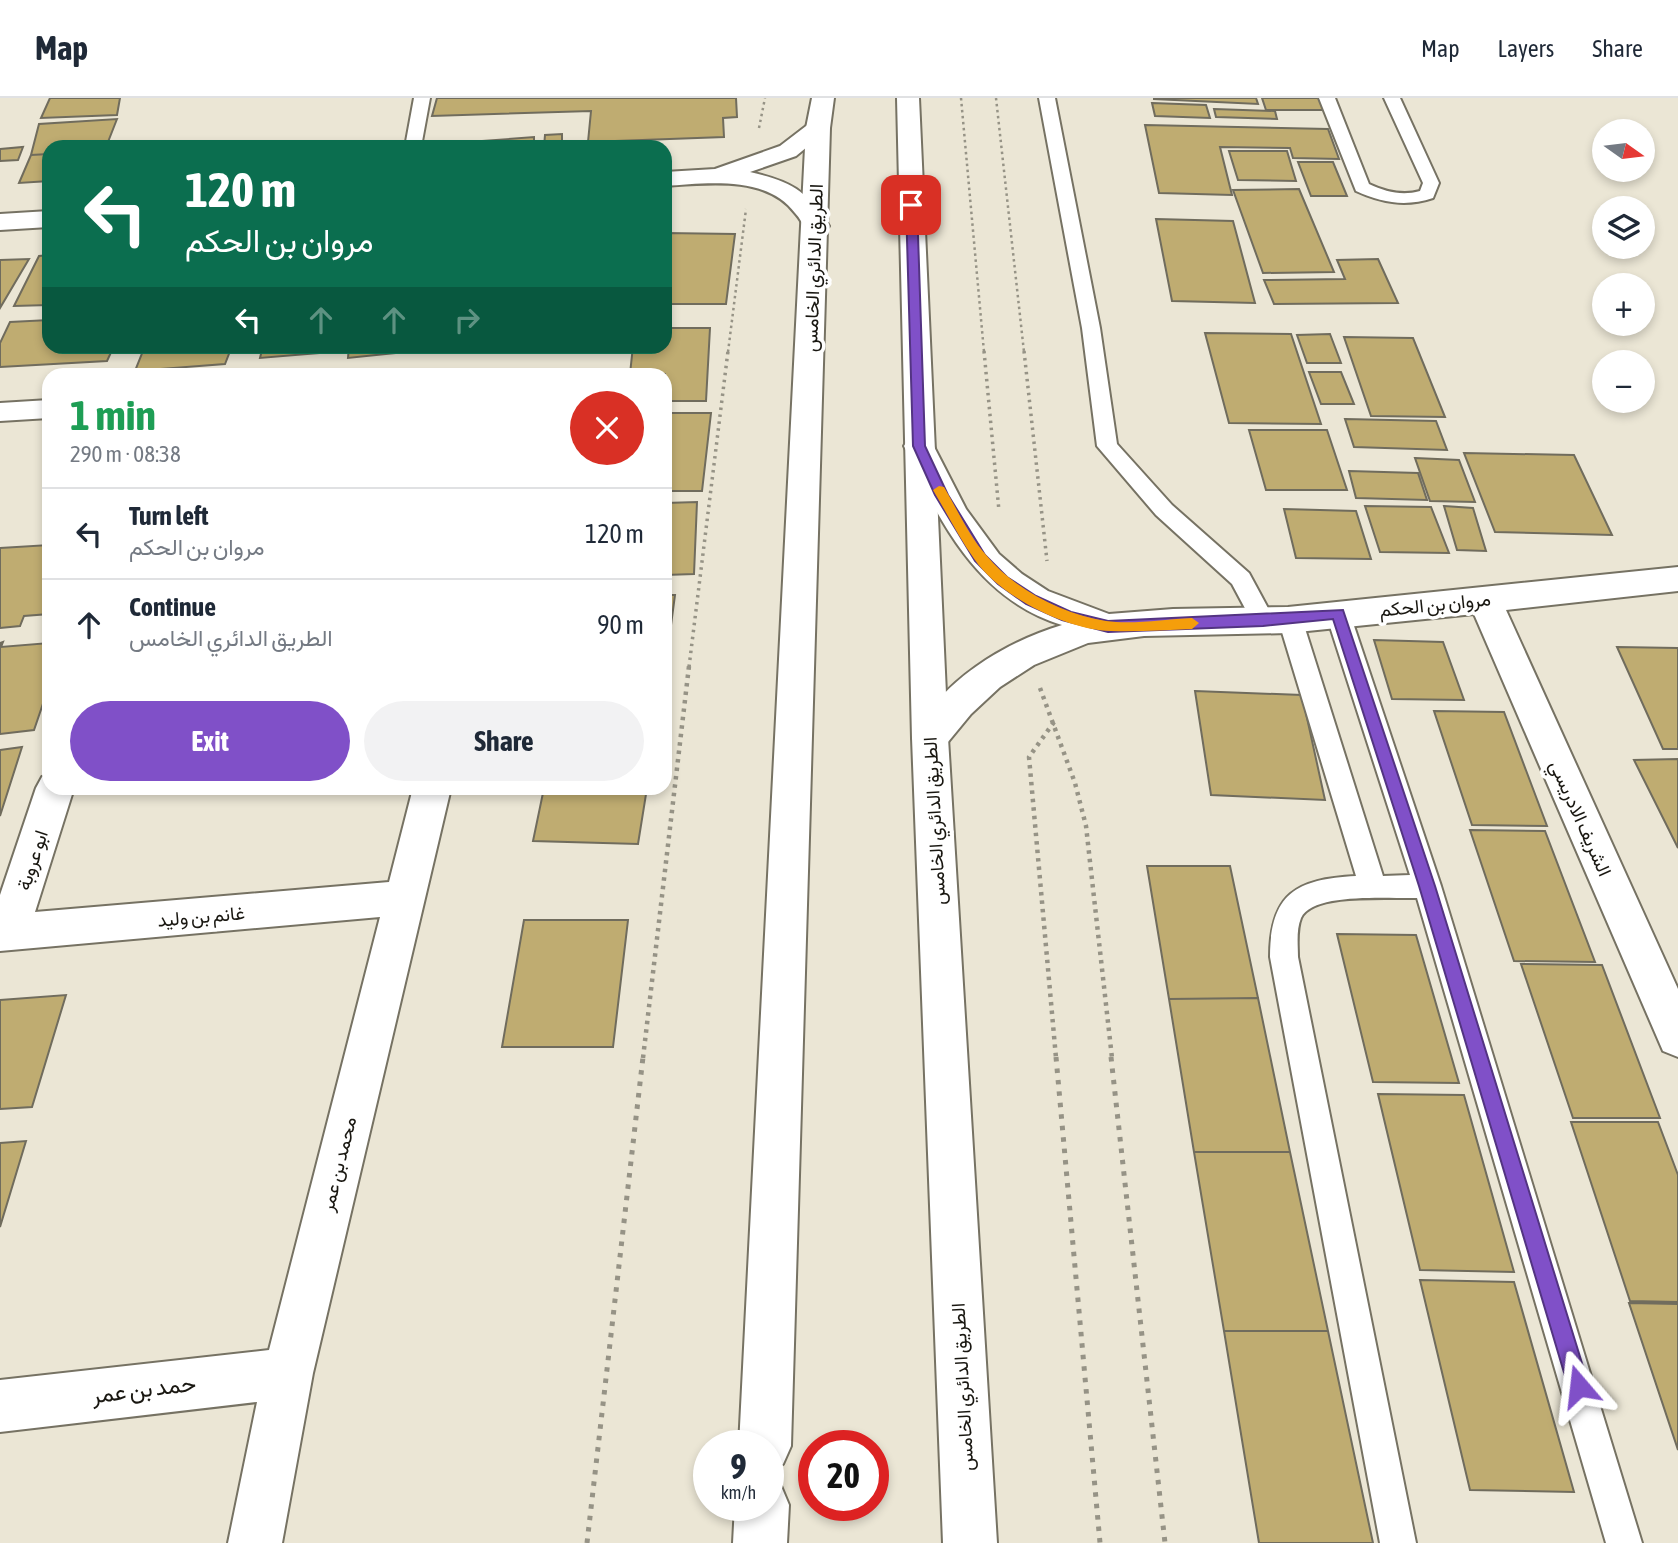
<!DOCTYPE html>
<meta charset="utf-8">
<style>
body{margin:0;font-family:"Asap Condensed",Vazirmatn,sans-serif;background:#f2f2f3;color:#1f2937;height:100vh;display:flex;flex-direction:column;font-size:26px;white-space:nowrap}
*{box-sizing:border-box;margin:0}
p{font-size:23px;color:#747a83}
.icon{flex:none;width:38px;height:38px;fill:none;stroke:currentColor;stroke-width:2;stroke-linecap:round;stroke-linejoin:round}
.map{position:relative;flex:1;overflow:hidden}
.side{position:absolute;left:42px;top:270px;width:630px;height:427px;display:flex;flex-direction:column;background:#fff;border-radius:21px;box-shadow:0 4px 10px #0003}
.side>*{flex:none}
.banner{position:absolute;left:42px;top:42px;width:630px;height:214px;border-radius:21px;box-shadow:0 4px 10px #0003;background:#0b6e4f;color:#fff;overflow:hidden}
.needle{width:46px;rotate:104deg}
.controls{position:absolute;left:1592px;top:21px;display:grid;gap:14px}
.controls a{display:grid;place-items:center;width:63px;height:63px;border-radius:50%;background:#fff;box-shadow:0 4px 10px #0003;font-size:35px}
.speed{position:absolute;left:693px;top:1332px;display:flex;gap:14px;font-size:35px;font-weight:700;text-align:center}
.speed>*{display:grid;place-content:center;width:91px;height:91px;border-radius:50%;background:#fff;box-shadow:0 4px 10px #0003;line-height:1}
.speed small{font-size:18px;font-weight:400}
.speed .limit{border:10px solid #d22;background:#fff;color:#111}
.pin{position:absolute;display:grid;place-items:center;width:60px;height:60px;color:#fff;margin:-30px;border-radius:14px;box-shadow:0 4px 10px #0006}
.me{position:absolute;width:77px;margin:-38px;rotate:343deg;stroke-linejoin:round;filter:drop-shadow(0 0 5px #0008)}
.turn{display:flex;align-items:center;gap:24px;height:147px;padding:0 28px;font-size:32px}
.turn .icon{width:91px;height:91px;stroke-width:2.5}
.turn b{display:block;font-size:49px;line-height:60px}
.lanes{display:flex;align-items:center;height:66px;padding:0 28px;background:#0003;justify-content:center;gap:35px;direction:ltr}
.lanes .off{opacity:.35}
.round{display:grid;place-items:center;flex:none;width:74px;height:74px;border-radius:37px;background:#f2f2f3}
.overview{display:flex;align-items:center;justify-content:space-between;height:119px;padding:0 28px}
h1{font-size:42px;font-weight:700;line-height:52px;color:#1e9e55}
.action{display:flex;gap:14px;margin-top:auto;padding:14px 28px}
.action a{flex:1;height:80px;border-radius:42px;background:#8050c8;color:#fff;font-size:28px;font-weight:700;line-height:80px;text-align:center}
.action a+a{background:#f2f2f3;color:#1f2937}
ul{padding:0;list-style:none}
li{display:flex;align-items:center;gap:21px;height:91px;padding:0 28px;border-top:2px solid #e0e1e3}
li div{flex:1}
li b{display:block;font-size:26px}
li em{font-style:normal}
header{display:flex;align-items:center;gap:42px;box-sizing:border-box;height:98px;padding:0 35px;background:#fff;border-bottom:2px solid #e0e1e3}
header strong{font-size:33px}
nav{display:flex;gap:38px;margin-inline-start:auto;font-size:24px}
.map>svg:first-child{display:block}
</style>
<header>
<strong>Map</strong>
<nav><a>Map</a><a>Layers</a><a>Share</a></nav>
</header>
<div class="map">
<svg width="1678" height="1445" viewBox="0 0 1678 1445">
<rect width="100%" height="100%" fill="#ebe6d5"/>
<path fill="#bfac71" stroke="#706c5d" stroke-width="2" d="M50 0H120L117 17 41 20Z
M437 0H736L737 19 723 20 724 39 588 44 591 13 432 18Z
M1154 0H1256L1258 6 1154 1Z
M1262 0H1319L1324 12H1266Z
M1152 5 1206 7 1210 20 1155 18Z
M1214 11 1275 13 1277 21 1216 19Z
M117 21 106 49H49V56L31 57 39 26Z
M1145 27 1328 31 1339 61 1293 60 1290 50 1220 49 1232 97 1159 95Z
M562 36V48L544 49 545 37Z
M534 39V49H483V43Z
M23 49 18 62 0 63V51Z
M1229 53H1287L1296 83 1238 82Z
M49 56V83L19 85 31 57Z
M1298 64H1333L1347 98H1311Z
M1299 91 1334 174 1263 175 1233 92Z
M1156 121 1233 123 1255 205 1172 203Z
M665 135 735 136 726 206H665Z
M49 157V207L14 208 39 158Z
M29 161 0 210V162Z
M1378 161 1398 205 1274 206 1264 182 1345 181 1337 162Z
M49 222V248H114L107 263 0 269V245L10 224Z
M665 230H710L706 303H665V276H630L633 248H665Z
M1205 235 1291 236 1321 326 1229 325Z
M1330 236 1341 265H1307L1297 237Z
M1344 239 1413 240 1445 319 1371 318Z
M145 248H232L225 266 135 273Z
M263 248H343V253L260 260Z
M349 248H396L395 255 348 260Z
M1309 274H1341L1354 306H1321Z
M665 315H711L702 393H665Z
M1345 321 1436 323 1447 352 1354 349Z
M1249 332H1327L1347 392H1266Z
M1464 355 1574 357 1612 437 1495 434Z
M1415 360 1459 362 1475 404 1430 403Z
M1349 373 1418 375 1427 402 1356 400Z
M697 404 694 476 665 477V405Z
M1365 408 1431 409 1449 455 1380 454Z
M1444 408 1473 410 1486 453 1457 452Z
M1284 411 1356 413 1371 461 1296 460Z
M49 447V516L24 518 20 528 0 530V450Z
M665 497H675L665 572Z
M1374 542 1443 544 1464 602 1392 601Z
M3 544 1 549 49 545V588L34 632 0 636V545Z
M1617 549 1678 550V651H1663Z
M1195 593 1302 597 1325 702 1211 697Z
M1434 613 1504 614 1547 728 1472 727Z
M22 649 0 718V652Z
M1678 661V750L1634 662Z
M544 690H647L638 746 533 743Z
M1470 732 1545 733 1595 864 1514 863Z
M1147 768H1230L1258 900 1169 901Z
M524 822H628L613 949H502Z
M1337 836 1416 837 1459 985 1373 984Z
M1521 866 1602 867 1660 1020H1573Z
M66 897 32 1009 0 1011V902Z
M1258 900 1290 1054H1194L1169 901Z
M1378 996 1464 997 1514 1174 1420 1172Z
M1571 1024H1658L1678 1077V1204L1630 1203Z
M26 1043 0 1129V1045Z
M1194 1054H1290L1328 1233H1224Z
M1420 1182 1514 1184 1574 1394 1470 1392Z
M1629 1205 1678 1206V1352Z
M1224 1233H1328L1373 1445H1259Z"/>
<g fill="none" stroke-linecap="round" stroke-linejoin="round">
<g stroke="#767263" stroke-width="4">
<path id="lane" d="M414 0H430L421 49H405Z
M1039 0H1055L1100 230 1117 346 1172 407 1249 475 1275 523 1271 529 1263 532 1255 529 1232 486 1156 417 1097 348 1082 230Z
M1319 0H1335L1369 86C1386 94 1402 98 1420 93L1423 85 1384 0H1400L1439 85 1433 100C1406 109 1382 105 1356 93Z
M1338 508 1346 510 1350 516 1441 788 1642 1445H1606L1417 800C1391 801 1313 794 1301 820 1296 832 1298 847 1298 859L1416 1445H1380L1270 859C1270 796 1296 781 1356 778L1278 521 1282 515 1290 512 1298 515 1302 521 1383 778 1410 777 1326 516 1330 510Z"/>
</g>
<g stroke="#767263" stroke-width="4">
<path id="street" d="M818 23 826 25 830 30 796 58 750 74C790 83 807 92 829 128L825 133H807C803 127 800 120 795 115 767 77 706 85 665 88V74L715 71 780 48 810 25Z
M49 113V129L0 132V116Z
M49 302V320L0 323V305Z
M919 338 930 341 966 411 999 456 1022 476 1048 493 1109 516 1173 511 1288 509 1678 469V493L1506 512 1678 891V959L1663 953 1474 516 1288 535 1144 538 1088 545 1034 567 1000 589 971 616 943 650 930 655 917 650 912 640C941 583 1003 545 1062 527 977 501 939 423 904 348L908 341Z
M49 677V690H74L35 814 389 784 413 690H451L313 1275 282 1445H228L257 1304 0 1334V1282L269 1252 380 819 0 853V797L36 690 42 679Z"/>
</g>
<g stroke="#767263" stroke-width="4">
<path id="primary" d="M812 0H834L830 30 791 1348 783 1366 768 1373V1348H739L806 30Z
M897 0H919L948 640 997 1445H943L912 640Z
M768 1383 781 1388 789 1407 787 1445H733L735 1407H768Z"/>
</g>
<path stroke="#969386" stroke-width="2.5" stroke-dasharray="2.5 3.5" stroke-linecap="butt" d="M961 0 984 254
M996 0 1024 254
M759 30 765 0
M728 254 746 111"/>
<path stroke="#969386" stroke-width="3.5" stroke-dasharray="2.5 4.5" stroke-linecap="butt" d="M984 253 999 413
M1024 253 1047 463
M689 569 728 253"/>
<path stroke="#969386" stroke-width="4.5" stroke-dasharray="3.5 5" stroke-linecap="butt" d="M1040 590 1075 685 1086 728 1112 960
M1054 624 1029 659 1056 960
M643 960 689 568"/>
<path stroke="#969386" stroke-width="5" stroke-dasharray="4.5 7" stroke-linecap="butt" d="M1056 959 1100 1445
M1111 959 1165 1445
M587 1445 643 959"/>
<use href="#lane" fill="#fff" fill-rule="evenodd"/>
<use href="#street" fill="#fff" fill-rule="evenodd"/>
<use href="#primary" fill="#fff" fill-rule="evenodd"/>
</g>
<path fill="#8050c8" stroke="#533482" stroke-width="2" d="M911 104 917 107 925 348 948 397 985 457 1007 479 1036 498 1071 514 1108 523 1343 512 1435 788 1589 1288 1586 1295 1579 1299 1571 1295 1568 1288 1419 788 1333 521 1263 528 1108 534 1062 522 1026 506 998 486 975 463 935 397 913 348 906 107Z"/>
<path fill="#f59e0b" d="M939 388 944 389C957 411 969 438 986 457 1015 492 1062 516 1106 523 1133 527 1165 521 1192 520L1199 525 1192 531C1165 532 1137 534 1111 533 1066 532 1000 498 975 462 959 440 947 415 933 392Z"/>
<g text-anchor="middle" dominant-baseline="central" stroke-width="7" stroke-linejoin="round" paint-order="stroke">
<g font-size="19" fill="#191711" stroke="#fff">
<text transform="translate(813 170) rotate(-88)">الطريق الدائري الخامس</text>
<text transform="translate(1435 506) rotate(-6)">مروان بن الحكم</text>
<text transform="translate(1581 720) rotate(66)">الشريف الادريسي</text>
<text transform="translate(934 723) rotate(-93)">الطريق الدائري الخامس</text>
<text transform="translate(32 762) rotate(-72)">ابو عروبة</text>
<text transform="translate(201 818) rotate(-5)">غانم بن وليد</text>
<text transform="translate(338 1066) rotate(-76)">محمد بن عمر</text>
<text transform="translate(962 1289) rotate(-93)">الطريق الدائري الخامس</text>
</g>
<g font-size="23" fill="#191711" stroke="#fff">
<text transform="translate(144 1291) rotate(-7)">حمد بن عمر</text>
</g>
</g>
</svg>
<div class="controls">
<a><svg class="needle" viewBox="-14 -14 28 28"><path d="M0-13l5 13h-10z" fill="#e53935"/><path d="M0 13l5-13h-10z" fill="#747a83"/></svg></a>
<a><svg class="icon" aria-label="layers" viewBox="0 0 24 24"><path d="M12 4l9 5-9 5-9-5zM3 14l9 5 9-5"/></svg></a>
<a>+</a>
<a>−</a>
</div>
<div class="speed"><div>9<small>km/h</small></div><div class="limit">20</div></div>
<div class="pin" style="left:911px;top:107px;background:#d93025"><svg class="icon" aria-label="arrive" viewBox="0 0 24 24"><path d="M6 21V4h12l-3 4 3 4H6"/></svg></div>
<svg class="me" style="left:1579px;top:1288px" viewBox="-20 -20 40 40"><path d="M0-17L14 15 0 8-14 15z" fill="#8050c8" stroke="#fff" stroke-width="4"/></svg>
<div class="banner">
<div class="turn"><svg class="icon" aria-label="left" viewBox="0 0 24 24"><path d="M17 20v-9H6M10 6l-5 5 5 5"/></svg><div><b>120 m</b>مروان بن الحكم</div></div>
<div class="lanes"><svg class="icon" aria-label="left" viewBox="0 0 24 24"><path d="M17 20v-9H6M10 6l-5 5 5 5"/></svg><svg class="icon off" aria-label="ahead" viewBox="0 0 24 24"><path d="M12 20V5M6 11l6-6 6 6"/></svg><svg class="icon off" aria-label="ahead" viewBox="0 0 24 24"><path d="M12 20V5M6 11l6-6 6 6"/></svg><svg class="icon off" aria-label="right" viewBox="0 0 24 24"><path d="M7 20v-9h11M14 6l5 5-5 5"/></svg></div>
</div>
<section class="side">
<div class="overview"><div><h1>1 min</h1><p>290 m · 08:38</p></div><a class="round" style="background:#d93025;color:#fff"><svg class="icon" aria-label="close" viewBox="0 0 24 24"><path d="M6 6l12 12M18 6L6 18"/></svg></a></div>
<ul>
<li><svg class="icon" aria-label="left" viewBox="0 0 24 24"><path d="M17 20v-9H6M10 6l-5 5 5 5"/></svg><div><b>Turn left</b><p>مروان بن الحكم</p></div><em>120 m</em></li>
<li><svg class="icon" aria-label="ahead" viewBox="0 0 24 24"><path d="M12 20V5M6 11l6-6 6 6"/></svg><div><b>Continue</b><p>الطريق الدائري الخامس</p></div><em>90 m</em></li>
</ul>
<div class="action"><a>Exit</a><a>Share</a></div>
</section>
</div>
